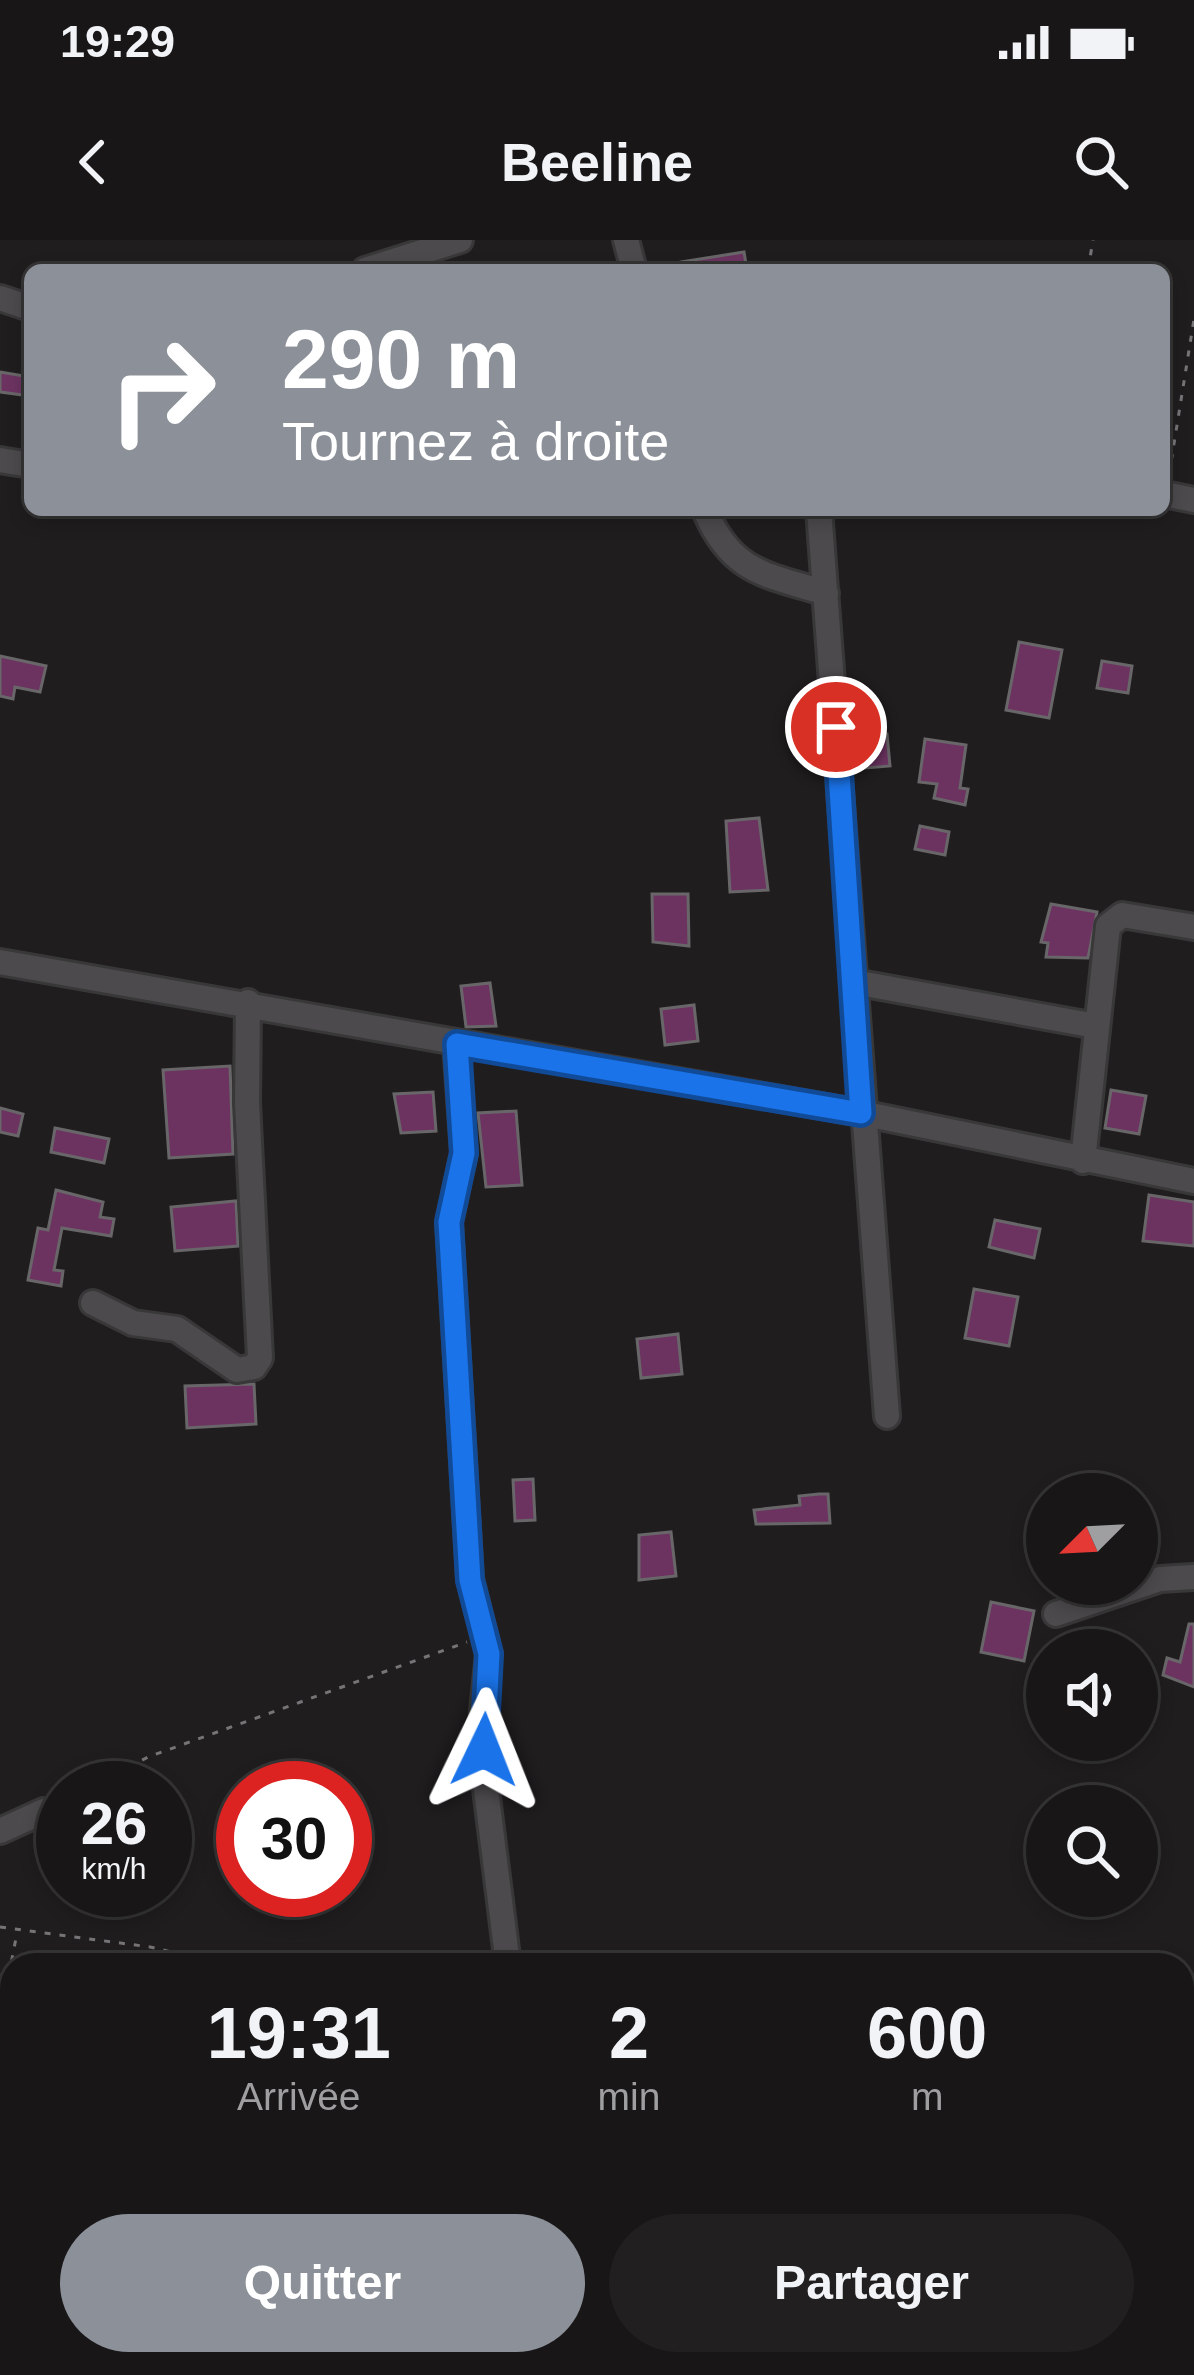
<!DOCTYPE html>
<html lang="fr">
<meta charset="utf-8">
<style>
body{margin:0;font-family:Arial,sans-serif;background:#211f20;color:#f1f3f6;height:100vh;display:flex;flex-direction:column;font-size:45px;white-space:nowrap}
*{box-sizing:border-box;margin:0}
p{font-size:39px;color:#9f9fa1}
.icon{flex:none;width:66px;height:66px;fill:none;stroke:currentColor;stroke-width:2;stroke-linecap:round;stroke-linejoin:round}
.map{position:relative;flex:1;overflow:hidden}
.side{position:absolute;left:0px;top:1713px;width:1194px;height:423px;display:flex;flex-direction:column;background:#181617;border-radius:36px 36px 0 0;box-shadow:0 6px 18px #0003,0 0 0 3px #363536}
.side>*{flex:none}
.hud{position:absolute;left:24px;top:24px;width:1146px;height:252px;border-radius:18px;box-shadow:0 6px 18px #0003,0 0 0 3px #363536;background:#8c9099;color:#fff;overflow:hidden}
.needle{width:78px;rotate:246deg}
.tools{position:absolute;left:1026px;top:1233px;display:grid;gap:24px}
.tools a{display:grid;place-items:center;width:132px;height:132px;border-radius:50%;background:#181617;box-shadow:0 6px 18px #0003,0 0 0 3px #363536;font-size:60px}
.speed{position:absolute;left:36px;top:1521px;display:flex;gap:24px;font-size:60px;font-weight:700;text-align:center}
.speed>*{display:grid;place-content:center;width:156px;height:156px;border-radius:50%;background:#181617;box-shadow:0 6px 18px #0003,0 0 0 3px #363536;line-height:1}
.speed small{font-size:30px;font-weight:400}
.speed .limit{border:18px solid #d22;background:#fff;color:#111}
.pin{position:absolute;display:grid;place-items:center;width:102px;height:102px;color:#fff;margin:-51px;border:6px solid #fff;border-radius:50%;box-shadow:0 3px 12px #0007}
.me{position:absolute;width:132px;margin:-66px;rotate:2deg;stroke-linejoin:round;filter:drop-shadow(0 0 9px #0008)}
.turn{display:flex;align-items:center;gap:42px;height:252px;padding:0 60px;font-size:54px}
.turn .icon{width:156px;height:156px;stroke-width:2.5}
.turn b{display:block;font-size:84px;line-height:102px}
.eta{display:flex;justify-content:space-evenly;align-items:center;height:204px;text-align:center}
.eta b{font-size:72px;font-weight:700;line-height:84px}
.button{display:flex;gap:24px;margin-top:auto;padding:24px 60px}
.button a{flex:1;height:138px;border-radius:72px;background:#8c9099;color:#fff;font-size:48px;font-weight:700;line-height:138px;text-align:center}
.button a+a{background:#211f20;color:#f1f3f6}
.status{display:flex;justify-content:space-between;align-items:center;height:84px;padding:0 60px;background:#181617;direction:ltr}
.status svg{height:33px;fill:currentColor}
header{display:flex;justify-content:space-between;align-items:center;height:156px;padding:0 60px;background:#181617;font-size:54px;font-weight:700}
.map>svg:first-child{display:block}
</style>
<div class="status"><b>19:29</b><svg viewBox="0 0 49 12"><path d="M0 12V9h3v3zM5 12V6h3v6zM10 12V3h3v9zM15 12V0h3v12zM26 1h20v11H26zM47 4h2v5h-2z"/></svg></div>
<header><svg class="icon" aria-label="back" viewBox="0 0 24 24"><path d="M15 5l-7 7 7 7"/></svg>Beeline<svg class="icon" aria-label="search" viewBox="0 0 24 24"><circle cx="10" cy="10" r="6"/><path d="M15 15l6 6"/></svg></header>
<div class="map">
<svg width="1194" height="2135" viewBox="0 0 1194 2135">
<rect width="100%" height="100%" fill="#201d1f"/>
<path fill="#6c3361" stroke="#686668" stroke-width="3" d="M744 12 747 30H682L681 22Z
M0 132 30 137V156L0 152Z
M1019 402 1062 410 1049 478 1006 470Z
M0 416 46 426 40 452 15 447 13 459 0 456Z
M1102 421 1132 426 1128 453 1097 448Z
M887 494 890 526 866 528 863 496Z
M925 499 966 505 960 548 968 549 965 565 934 558 937 544 919 542Z
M759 578 768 650 730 652 726 581Z
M920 586 949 592 945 615 915 609Z
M652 654H688L689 706 653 702Z
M1051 664 1097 672 1088 718 1046 717 1048 703 1041 702Z
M490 743 496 786 466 787 461 746Z
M694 765 698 801 665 805 661 769Z
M230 826 233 914 169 918 163 830Z
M1111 850 1146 856 1139 894 1105 888Z
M433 852 436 891 401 893 394 854Z
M0 868 23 874 18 896 0 892Z
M516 871 522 945 486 947 478 873Z
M55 888 109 899 104 923 51 912Z
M56 950 103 962 100 977 114 979 111 996 62 988 54 1030 63 1031 61 1046 28 1040 38 988 48 990Z
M1149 955 1194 962V1006L1143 1001Z
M236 961 238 1006 175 1011 171 967Z
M995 980 1040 989 1034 1018 989 1007Z
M974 1049 1018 1057 1009 1106 965 1098Z
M678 1094 682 1134 641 1138 637 1099Z
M254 1144 256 1184 187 1188 185 1146Z
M533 1239 535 1280 515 1281 513 1240Z
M819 1254H828L830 1283 756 1284 754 1270 800 1265 799 1256Z
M671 1292 676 1336 639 1340V1295Z
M991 1362 1034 1371 1024 1421 981 1412Z
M1189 1384H1194V1447L1163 1435 1167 1418 1180 1422Z"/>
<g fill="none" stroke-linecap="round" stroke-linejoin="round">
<g stroke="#393839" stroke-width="30">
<path id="minor" d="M626 0 634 30
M365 30 460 0
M0 58 30 68
M0 220 30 225
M1164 254 1194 260
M705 270C731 333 767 335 826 353
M819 270 887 1176
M0 722 861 873 1194 941
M854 742 1096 786
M456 804 464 913 449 982 470 1339 489 1414 483 1470 486 1549 508 1725
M1083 921 1108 686 1122 675 1194 687
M93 1063 133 1083 177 1089 237 1130 254 1127 260 1118 247 863 248 762
M1056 1374 1160 1339 1194 1337
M0 1591 44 1571
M539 2124 540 2135"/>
</g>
<path stroke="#767476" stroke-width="3" stroke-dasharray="6 9" stroke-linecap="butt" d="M1088 30 1093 0
M1169 235 1194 79
M89 1548 148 1517 467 1402
M0 1687 150 1707 228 1725
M0 1780 17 1693
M1182 1916 1194 1919
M0 2059 12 2061"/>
<use href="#minor" stroke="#4c4a4c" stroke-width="24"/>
</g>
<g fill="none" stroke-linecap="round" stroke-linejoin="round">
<g stroke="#114b97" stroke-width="30">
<path id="route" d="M484 1510 489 1414 470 1340 449 982 464 913 457 804 861 873 836 487"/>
</g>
<use href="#route" stroke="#1a73e8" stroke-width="21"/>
</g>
</svg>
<div class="tools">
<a><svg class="needle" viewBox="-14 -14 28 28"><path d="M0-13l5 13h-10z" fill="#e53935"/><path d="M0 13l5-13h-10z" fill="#9f9fa1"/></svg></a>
<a><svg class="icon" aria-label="sound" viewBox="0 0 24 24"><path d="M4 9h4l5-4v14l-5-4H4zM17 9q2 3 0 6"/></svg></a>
<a><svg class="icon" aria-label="search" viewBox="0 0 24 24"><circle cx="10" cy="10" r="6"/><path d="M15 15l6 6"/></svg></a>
</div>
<div class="speed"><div>26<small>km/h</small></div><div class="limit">30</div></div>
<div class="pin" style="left:836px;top:487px;background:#d93025"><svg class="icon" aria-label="arrive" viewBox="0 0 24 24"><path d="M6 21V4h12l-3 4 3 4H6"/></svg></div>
<svg class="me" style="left:484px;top:1510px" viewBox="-20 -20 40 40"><path d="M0-17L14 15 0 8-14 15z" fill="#1a73e8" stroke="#fff" stroke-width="4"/></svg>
<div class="hud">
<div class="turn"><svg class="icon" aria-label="right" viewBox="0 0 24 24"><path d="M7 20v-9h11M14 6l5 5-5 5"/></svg><div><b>290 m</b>Tournez à droite</div></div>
</div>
<section class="side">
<div class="eta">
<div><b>19:31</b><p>Arrivée</p></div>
<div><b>2</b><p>min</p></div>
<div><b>600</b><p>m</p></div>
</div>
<div class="button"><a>Quitter</a><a>Partager</a></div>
</section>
</div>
